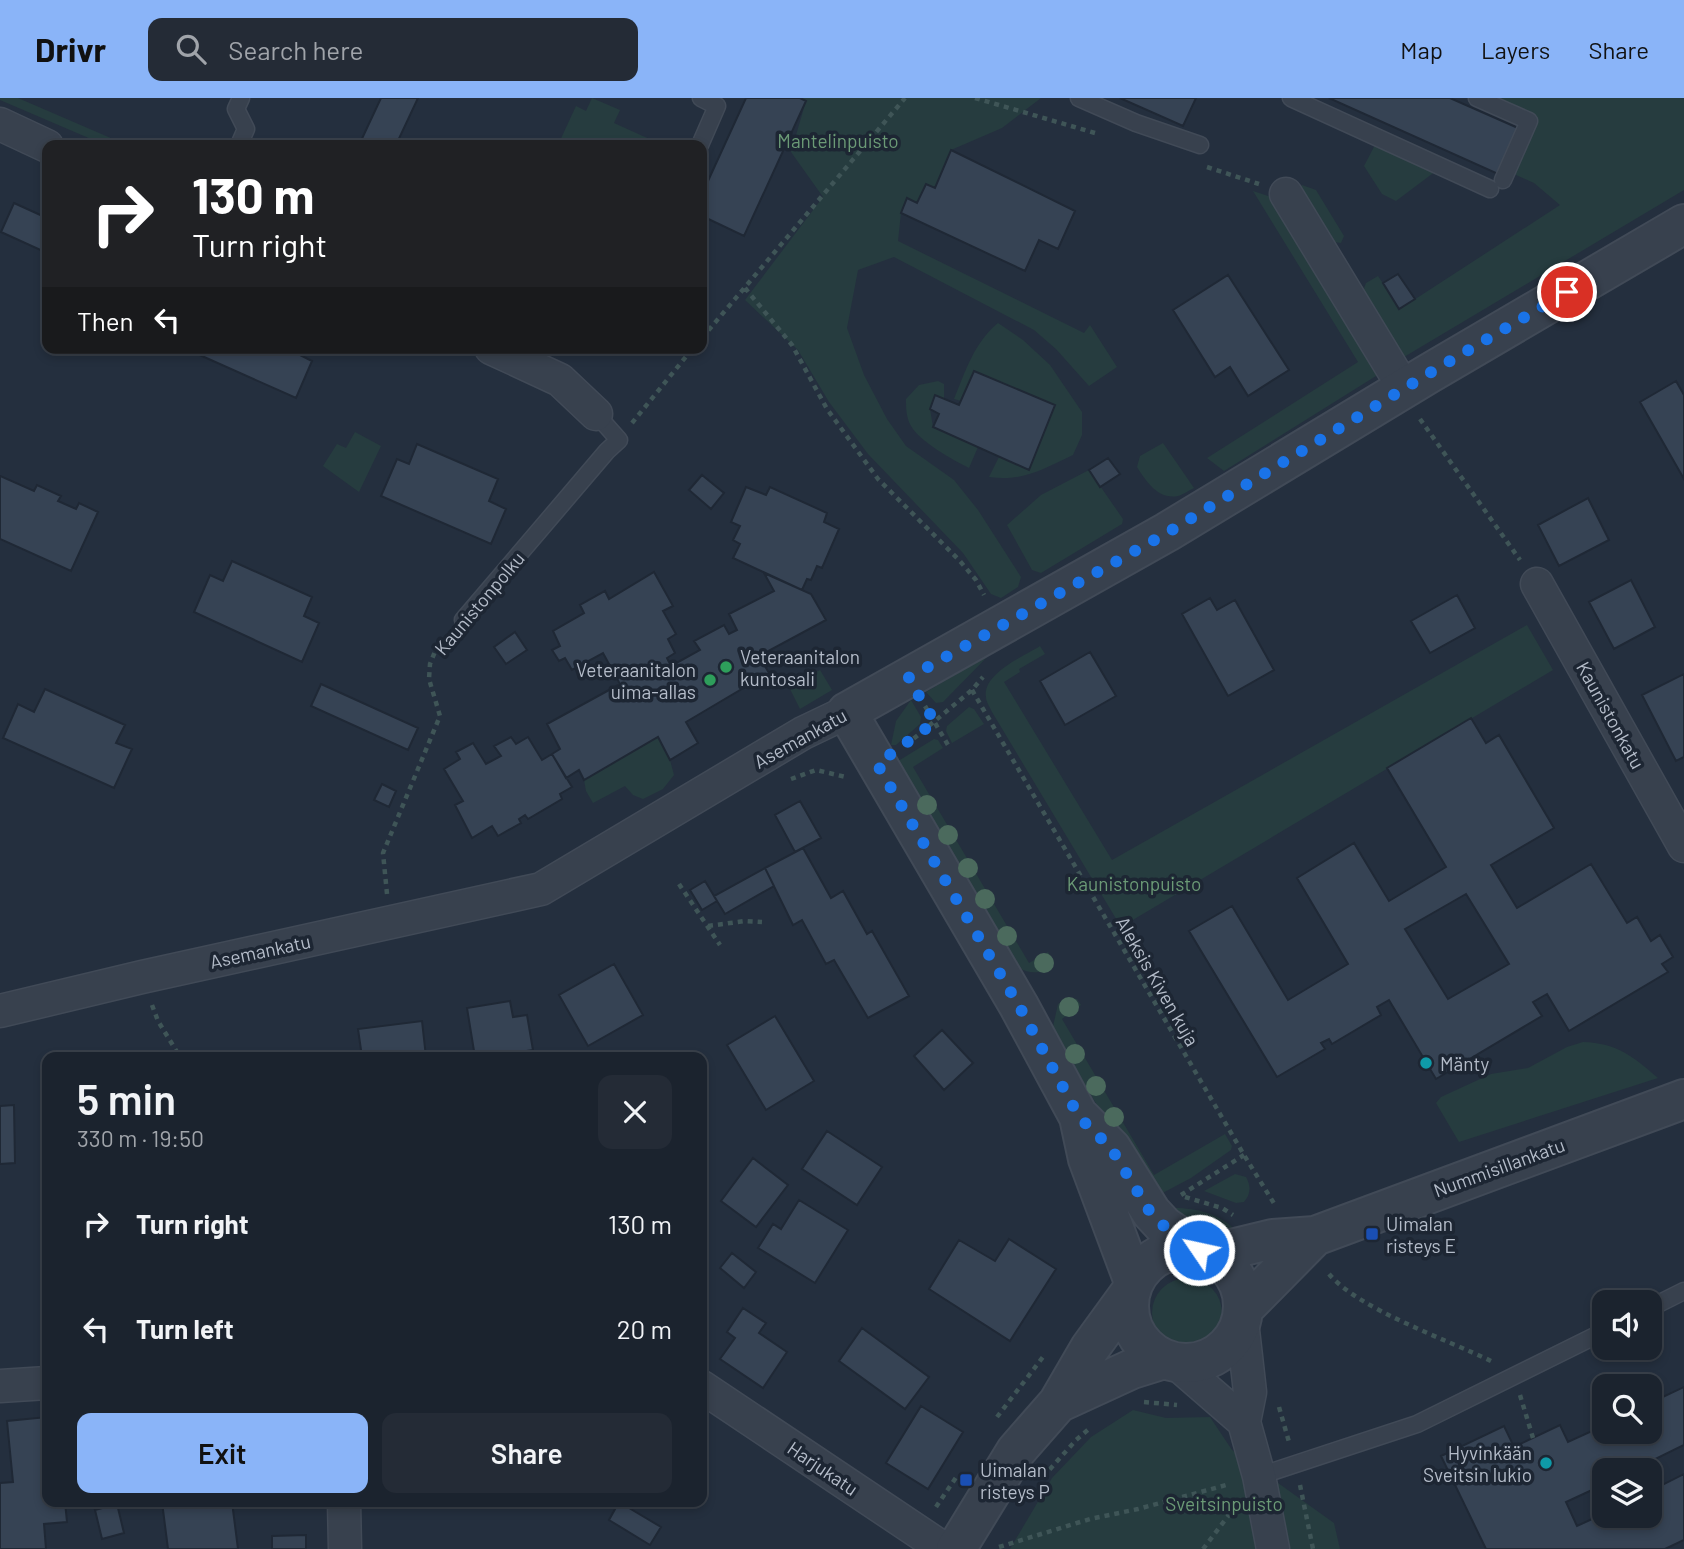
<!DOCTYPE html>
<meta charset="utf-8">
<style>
body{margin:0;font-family:Barlow,sans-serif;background:#242b36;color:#f1f3f6;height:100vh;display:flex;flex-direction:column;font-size:26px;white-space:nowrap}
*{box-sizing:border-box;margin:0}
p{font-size:23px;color:#a0a4aa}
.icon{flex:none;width:38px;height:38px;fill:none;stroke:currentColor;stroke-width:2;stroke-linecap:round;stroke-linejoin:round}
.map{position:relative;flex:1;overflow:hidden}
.drawer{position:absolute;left:42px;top:954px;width:665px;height:455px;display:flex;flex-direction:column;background:#1b232e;border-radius:14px;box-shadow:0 4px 10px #0003,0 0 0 2px #39404a}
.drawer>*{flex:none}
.hud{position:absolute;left:42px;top:42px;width:665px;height:214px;border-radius:14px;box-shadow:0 4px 10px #0003,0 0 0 2px #39404a;background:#202124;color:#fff;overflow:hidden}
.tools{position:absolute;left:1592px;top:1192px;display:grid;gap:14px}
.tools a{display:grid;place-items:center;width:70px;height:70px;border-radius:14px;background:#1b232e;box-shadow:0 4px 10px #0003,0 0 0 2px #39404a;font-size:35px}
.pin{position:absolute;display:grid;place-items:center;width:60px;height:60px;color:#fff;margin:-30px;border:4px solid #fff;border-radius:50%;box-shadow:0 2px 7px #0007}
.me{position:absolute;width:77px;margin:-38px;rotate:304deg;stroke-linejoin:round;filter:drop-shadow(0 0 5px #0008)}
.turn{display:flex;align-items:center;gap:24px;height:147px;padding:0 35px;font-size:32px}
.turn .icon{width:91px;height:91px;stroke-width:2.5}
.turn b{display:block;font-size:49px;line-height:60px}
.then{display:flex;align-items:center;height:66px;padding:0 35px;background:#0003;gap:14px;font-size:26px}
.round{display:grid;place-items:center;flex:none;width:74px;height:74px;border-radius:14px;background:#242b36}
.overview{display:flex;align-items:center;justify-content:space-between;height:119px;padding:0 35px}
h1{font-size:42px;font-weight:600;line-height:52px}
.primary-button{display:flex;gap:14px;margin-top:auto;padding:14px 35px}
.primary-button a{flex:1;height:80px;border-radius:14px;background:#8ab4f8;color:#111;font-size:28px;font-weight:600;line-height:80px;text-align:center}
.primary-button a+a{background:#242b36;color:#f1f3f6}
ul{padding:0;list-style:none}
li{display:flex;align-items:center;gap:21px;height:105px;padding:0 35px}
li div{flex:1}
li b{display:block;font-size:26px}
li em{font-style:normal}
header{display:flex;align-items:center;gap:42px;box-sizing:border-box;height:98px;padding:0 35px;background:#8ab4f8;color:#111}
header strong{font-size:33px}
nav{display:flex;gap:38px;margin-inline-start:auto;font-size:24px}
.search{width:490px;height:63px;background:#242b36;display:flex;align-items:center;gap:18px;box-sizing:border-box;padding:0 24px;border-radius:14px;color:#a0a4aa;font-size:26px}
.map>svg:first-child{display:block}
</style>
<header>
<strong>Drivr</strong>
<div class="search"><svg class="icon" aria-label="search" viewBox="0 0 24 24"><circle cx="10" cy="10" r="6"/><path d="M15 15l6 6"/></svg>Search here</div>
<nav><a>Map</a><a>Layers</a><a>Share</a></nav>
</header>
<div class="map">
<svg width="1684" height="1451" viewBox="0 0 1684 1451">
<rect width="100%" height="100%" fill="#242f3e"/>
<path fill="#263c3f" d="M0 0H18L113 41 111 47H105L0 2Z
M592 0 620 12 614 25 656 44 654 47H558L576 8 586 13Z
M800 0H1041L1002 30 951 52 935 90 926 87 917 105 906 101 901 115 898 143 1084 235 1090 227 1117 269 1089 288 1056 251 1034 232 894 159 858 172 847 230 864 277 887 321 906 348 954 382 978 412 1021 479 1018 489 1001 500 991 496 963 455 868 356 829 304 798 252 745 202 823 99 791 54 806 3Z
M1490 0H1684V92L1404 259 1390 239 1363 193 1366 185 1378 178 1400 211 1560 107 1534 85 1514 76 1535 26Z
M1376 45 1436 73 1396 103 1382 96 1364 68Z
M1302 87 1316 92 1344 138 1341 145 1334 144 1300 90Z
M1253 93 1274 100 1384 273 1224 373 1207 360 1358 264Z
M998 225 1023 242 1050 267 1082 314V337L1073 357C1043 371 1023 384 989 379L999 359 1029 371 974 273 961 303 954 301C966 272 974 245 998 225Z
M938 283 944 286V301L935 298 930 311 933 329 978 349 969 370C953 362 919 343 911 328 906 319 906 310 906 301L919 287Z
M355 334 381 348 359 394 323 368 337 346 346 350Z
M1163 345 1194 390C1189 392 1183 397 1178 398 1158 402 1146 383 1137 369L1140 358Z
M1089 372 1123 421 1122 426 1041 475 1032 472 1007 427 1041 397Z
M1527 527 1553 572 1121 829 992 614C990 609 986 604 986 599 982 576 1024 558 1040 548L1045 556 1019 571 1020 574 1004 584 1112 762Z
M990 556 943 604 936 605 926 594Z
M820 572 832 592 800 611 789 589Z
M911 602 921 619 920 626 896 647H891L896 623Z
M969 609 974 611 984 626 952 645 946 633 947 628Z
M658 639 670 662 674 677 663 691 643 701 633 697 625 688 593 705 586 693 584 682Z
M934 641 938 642 943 650 913 669 1029 865 1048 854 1054 863C1046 876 1031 877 1019 870L895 665Z
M1069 900 1077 901 1081 907 1062 921 1154 1077 1225 1036 1232 1048 1231 1052 1191 1080 1155 1099 1055 940 1052 933 1058 906Z
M1583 944C1617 945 1634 959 1658 980L1459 1044 1436 1005 1441 999 1491 976 1528 970 1567 949Z
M1235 1076 1246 1079C1251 1088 1251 1096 1244 1104L1236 1105 1204 1093Z
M1174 1110C1197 1110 1221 1116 1237 1134L1217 1143 1167 1115Z
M1152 1215a35 35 0 1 1 70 0a35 35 0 1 1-70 0Z
M1133 1312 1166 1320 1210 1319 1232 1352 1334 1425 1340 1451H1010L1052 1380 1091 1339Z"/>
<path fill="#364354" stroke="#1f2835" stroke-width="2" fill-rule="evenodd" d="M381 0H418L396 47H359Z
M746 0H800L806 3 744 138 702 118V96Z
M1120 0H1196L1183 28Z
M1329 0H1450L1518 30 1498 76Z
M951 52 1075 113 1058 151 1039 142 1025 173 901 115 907 100 917 105 926 86 935 90Z
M14 105 47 120V155L1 134Z
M1398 176 1415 201 1399 211 1383 185Z
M1228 177 1289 272 1248 298 1230 269 1215 279 1173 212Z
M184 250H298L296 255 312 263 296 300Z
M974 273 1055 307 1029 372 933 329 939 316 930 311 935 297 959 307Z
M1676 283 1684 297V381L1640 304Z
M417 346 498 381 489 403 506 411 491 446 381 398 397 361 409 366Z
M1108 360 1120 376 1100 389 1089 372Z
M702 377 724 395 711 411 689 392Z
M0 378 34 393 37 387 61 398 58 403 76 411 79 405 98 414 71 473 0 441Z
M746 389 766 397 770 389 827 415 824 424 839 431 822 470 817 468 811 482 807 481 802 492 733 460 740 446 733 442 740 428 731 424Z
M1588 400 1609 442 1559 468 1538 427Z
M232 463 312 499 304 518 319 525 302 564 194 514 210 477 223 483Z
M654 474 673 508 663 513 676 536 668 541 675 555 667 560 671 568 700 552 694 543 724 527 729 536 737 532 729 516 774 493 764 475 811 496 826 522 759 558 769 575 686 624 698 645 670 662 658 639 584 682 579 672 566 680 552 656 560 651 547 626 620 586 603 555 572 572 565 560 559 563 552 552 560 548 553 533 584 515 580 507 605 493 609 501Z
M1631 482 1655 529 1614 551 1589 504Z
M1457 497 1475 530 1430 555 1411 523Z
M1210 500 1217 512 1235 502 1274 572 1228 598 1182 516Z
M515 534 527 552 506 566 494 549Z
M1090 554 1116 598 1065 627 1040 583Z
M1684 576V659L1676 663 1642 597Z
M321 586 418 630 408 652 311 608Z
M45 591 125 627 116 645 132 651 114 690 3 640 18 606 34 614Z
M1471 620 1486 645 1499 637 1554 730 1491 767 1517 810 1591 766 1627 825 1637 819 1651 843 1660 837 1673 859 1662 866 1668 874 1569 933 1547 896 1533 904 1542 918 1436 981 1389 902 1377 909 1381 917 1332 946 1329 941 1321 945 1325 951 1277 979 1189 833 1232 808 1288 902 1348 866 1297 780 1354 745 1389 803 1446 769 1387 670ZM1466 796 1509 866 1448 901 1405 831Z
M511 639 516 646 528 639 542 662 552 656 572 689 560 696 562 701 528 721 525 717 519 721 521 725 498 738 492 728 472 740 455 707 463 703 444 671 460 661 456 654 473 645 486 666 501 658 494 648Z
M382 686 396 693 389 709 374 702Z
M800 703 821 740 795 754 775 717Z
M803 750 831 800 843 793 867 836 872 833 909 898 868 920 834 862 826 866 802 822 793 827 765 770Z
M765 770 774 788 725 816 714 798Z
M705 783 717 803 702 812 690 792Z
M614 866 643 917 588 948 559 897Z
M510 903 513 919 527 917 533 952 506 956V959H475L467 910Z
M775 918 814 983 766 1012 727 947Z
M422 923 426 959H362L358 931Z
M942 932 973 965 944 992 914 958Z
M14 1007 15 1065 0 1066V1008Z
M827 1033 882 1069 857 1107 802 1071Z
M44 1054H47V1087H43Z
M753 1060 788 1087 756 1129 721 1103Z
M799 1102 848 1132 815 1185 758 1150 773 1126 781 1131Z
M1009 1141 1056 1171 1010 1243 929 1191 959 1142 995 1163Z
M732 1155 756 1174 744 1190 720 1170Z
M743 1210 766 1225 759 1235 787 1254 763 1290 720 1261 735 1240 727 1234Z
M862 1230 929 1279 905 1311 839 1263Z
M1684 1289V1347L1633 1372H1605V1386L1566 1404 1577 1428 1605 1415V1418H1650V1393L1684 1376V1442L1665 1451H1486L1441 1358 1504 1328 1514 1349 1560 1327 1568 1344 1605 1327V1334H1650V1305Z
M921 1308 963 1334 928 1391 886 1365Z
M47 1319V1404H65L67 1424 44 1426 46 1451H0V1385L13 1384 7 1323Z
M162 1404H232L238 1451H168Z
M274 1404H307V1405L275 1408Z
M423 1404H465V1409L423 1407Z
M619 1404 661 1429 650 1447 609 1422Z
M117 1406 124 1435 102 1441 95 1412Z
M306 1437V1451H272V1438Z"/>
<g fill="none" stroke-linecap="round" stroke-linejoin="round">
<g stroke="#414a57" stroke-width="19">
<path id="service" d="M1079 0 1136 25 1200 47
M1291 0 1490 91
M1477 0 1529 23 1503 82
M239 47 246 31 236 11 241 0
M700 47 717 8 701 0
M463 522 607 353 619 342 596 316
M1650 1210 1684 1193
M1259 1378 1417 1326 1605 1233"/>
</g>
<g stroke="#414a57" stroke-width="35">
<path id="minor" d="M0 26 47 48
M1286 96 1404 290
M491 250 560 282 596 316
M1537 486 1684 748
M0 913 142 879 541 791 803 635 847 614
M1242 1223 1250 1294 1244 1324 1259 1378 1273 1451
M1176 1265 1244 1324
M0 1288 47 1285
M702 1289 944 1451
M344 1404 345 1451"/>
</g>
<g stroke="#414a57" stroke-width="42">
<path id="tertiary" d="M1081 1020 1111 1050 1151 1114 1164 1128 1199 1152
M1129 1208a57 57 0 1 1 114 0a57 57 0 1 1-114 0Z
M1211 1156 1273 1141 1315 1138 1684 1001
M1134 1184 1088 1061 1079 1019 1019 908 847 614 1167 434 1428 276 1684 126
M1244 1210 1315 1138
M1058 1305 1132 1271 1164 1261
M956 1451 1016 1353 1058 1305 1090 1250 1130 1195"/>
</g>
<path stroke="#3f5557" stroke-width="4.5" stroke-dasharray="5 5" stroke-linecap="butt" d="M975 0 1095 35
M1207 69 1259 86
M745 190 792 247 827 311 878 381 959 462 976 482 984 497
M702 240 905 0
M1420 321 1520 462
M632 325 693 250
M972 592 1244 1057 1275 1107
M925 608 948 647
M906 647 972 592 983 579
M791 681 816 672 846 679
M679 786 720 847
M387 796 383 755 440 618 429 581 430 566 436 551 448 538
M708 828 745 823 762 824
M152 907 158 923 177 954 188 959
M1181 1097 1244 1057
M1185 1099 1222 1110 1233 1117
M1329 1176C1358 1211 1448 1242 1491 1263
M1520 1297 1533 1340
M1144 1304 1177 1307
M1279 1309 1289 1344
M997 1319 1043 1259
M1043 1379 1076 1342 1090 1330
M1300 1387 1313 1451
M936 1409 957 1378
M999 1449 1090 1421 1138 1411 1230 1386
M1203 1451 1235 1409"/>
<use href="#service" stroke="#38414e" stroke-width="16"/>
<use href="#minor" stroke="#38414e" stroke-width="32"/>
<use href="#tertiary" stroke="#38414e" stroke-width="38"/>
</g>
<g fill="#4b6a5d">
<circle cx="927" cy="707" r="10"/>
<circle cx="948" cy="737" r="10"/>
<circle cx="968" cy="770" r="10"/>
<circle cx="985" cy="801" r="10"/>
<circle cx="1007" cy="838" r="10"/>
<circle cx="1044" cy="865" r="10"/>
<circle cx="1069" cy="909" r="10"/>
<circle cx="1075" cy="956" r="10"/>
<circle cx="1096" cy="988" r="10"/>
<circle cx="1114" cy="1019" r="10"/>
</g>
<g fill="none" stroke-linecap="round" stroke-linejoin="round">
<path stroke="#1a73e8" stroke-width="12" stroke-dasharray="0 21.6" d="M1199 1152 1164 1128 1150 1114 1111 1050 1079 1019 1019 908 877 666 935 624 908 580 1167 435 1428 276 1567 194"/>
</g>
<g fill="#2e9e5b" stroke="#1d2633" stroke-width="2.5">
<circle cx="726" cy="569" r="7"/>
<circle cx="710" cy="582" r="7"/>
</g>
<g fill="#0f9aa8" stroke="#1d2633" stroke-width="2.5">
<circle cx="1426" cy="965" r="7"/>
<circle cx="1546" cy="1365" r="7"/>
</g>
<g fill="#1a4fb4" stroke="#1d2633" stroke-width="2.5">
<rect x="1365" y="1129" width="14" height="14" rx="3.5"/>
<rect x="959" y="1375" width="14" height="14" rx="3.5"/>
</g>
<g text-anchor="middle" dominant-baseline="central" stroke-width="7" stroke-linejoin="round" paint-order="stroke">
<g font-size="19" fill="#6b9a76" stroke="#1d2633">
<text x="838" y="42">Mantelinpuisto</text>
<text x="1134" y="785">Kaunistonpuisto</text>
<text x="1224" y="1405">Sveitsinpuisto</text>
</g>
<g font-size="19" fill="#b4bcc9" stroke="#1d2633">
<text transform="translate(479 505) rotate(-50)">Kaunistonpolku</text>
<text transform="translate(1611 617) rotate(61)">Kaunistonkatu</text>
<text transform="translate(800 640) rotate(-29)">Asemankatu</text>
<text transform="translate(260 853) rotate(-12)">Asemankatu</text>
<text transform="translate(1158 883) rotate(60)">Aleksis Kiven kuja</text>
<text transform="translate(1499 1069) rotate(-20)">Nummisillankatu</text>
<text transform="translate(823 1370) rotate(34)">Harjukatu</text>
</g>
<g font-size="19" fill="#b4bcc9" stroke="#1d2633" text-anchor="start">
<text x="740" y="558">Veteraanitalon<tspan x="740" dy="22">kuntosali</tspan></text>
<text x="696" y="571" text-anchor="end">Veteraanitalon<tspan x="696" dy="22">uima-allas</tspan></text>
<text x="1440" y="965">Mänty</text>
<text x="1386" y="1125">Uimalan<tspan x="1386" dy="22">risteys E</tspan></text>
<text x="1532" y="1354" text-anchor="end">Hyvinkään<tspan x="1532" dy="22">Sveitsin lukio</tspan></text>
<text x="980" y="1371">Uimalan<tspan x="980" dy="22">risteys P</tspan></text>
</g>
</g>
</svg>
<div class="tools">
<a><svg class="icon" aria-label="sound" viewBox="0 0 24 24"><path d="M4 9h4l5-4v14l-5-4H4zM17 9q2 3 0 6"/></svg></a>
<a><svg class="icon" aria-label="search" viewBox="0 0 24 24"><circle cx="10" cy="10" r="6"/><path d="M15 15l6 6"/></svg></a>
<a><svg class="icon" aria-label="layers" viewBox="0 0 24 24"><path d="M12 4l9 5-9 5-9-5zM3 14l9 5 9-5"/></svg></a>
</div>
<div class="pin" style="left:1567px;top:194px;background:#d93025"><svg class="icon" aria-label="arrive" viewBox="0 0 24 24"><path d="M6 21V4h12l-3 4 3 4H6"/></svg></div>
<svg class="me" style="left:1199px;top:1152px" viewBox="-20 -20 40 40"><circle r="17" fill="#1a73e8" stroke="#fff" stroke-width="3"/><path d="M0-11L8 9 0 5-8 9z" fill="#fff"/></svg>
<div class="hud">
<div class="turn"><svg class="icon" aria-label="right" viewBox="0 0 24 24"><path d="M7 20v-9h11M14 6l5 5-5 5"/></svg><div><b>130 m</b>Turn right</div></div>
<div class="then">Then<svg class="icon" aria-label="left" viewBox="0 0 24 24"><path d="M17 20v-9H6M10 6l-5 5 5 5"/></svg></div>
</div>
<section class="drawer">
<div class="overview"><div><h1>5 min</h1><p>330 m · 19:50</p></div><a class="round"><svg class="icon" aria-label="close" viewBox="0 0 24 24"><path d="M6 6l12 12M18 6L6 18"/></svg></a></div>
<ul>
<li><svg class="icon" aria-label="right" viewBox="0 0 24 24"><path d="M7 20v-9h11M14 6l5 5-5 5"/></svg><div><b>Turn right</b></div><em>130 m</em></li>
<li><svg class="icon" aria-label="left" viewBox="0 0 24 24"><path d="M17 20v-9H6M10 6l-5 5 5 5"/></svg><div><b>Turn left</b></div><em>20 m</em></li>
</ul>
<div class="primary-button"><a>Exit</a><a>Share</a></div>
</section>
</div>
